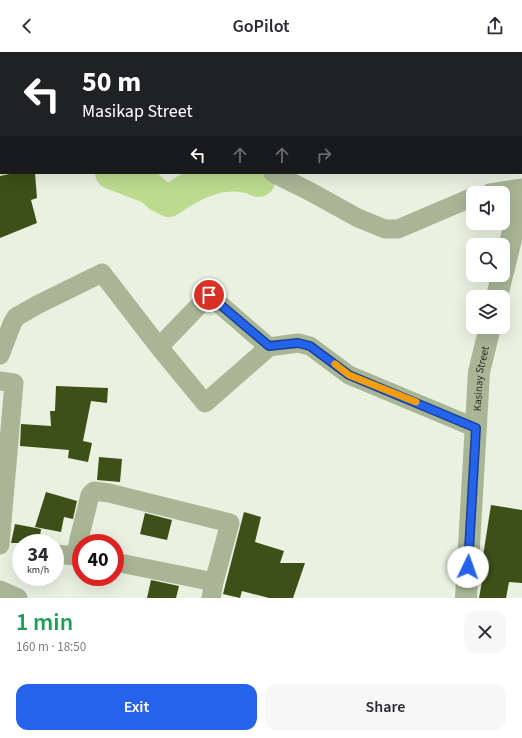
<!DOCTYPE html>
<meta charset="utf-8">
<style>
body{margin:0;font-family:"Source Sans 3",sans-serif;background:#f7f7f7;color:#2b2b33;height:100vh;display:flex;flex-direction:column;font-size:15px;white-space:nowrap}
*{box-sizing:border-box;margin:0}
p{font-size:13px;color:#7c7c81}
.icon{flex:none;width:22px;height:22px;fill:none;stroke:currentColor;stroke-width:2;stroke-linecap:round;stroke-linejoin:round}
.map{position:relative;height:546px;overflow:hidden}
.panel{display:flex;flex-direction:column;background:#fff;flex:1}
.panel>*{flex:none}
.hud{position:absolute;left:0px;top:0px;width:522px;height:122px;box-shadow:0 4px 16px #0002;background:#202124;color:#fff;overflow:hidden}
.controls{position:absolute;left:466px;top:134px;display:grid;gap:8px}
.controls a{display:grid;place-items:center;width:44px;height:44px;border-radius:8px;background:#fff;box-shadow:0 4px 16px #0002;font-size:20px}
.speed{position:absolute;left:12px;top:482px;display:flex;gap:8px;font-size:20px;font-weight:700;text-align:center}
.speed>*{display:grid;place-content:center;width:52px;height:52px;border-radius:50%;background:#fff;box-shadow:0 4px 16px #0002;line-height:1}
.speed small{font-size:10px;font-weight:400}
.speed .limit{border:6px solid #d22;background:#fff;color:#111}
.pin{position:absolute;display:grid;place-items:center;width:34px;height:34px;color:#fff;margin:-17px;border:2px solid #fff;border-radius:50%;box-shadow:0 1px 4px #0007}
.me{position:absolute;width:44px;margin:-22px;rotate:3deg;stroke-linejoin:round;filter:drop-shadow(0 0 3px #0008)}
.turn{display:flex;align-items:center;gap:14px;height:84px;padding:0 16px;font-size:18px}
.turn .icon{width:52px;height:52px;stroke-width:2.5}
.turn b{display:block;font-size:28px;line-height:34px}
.lanes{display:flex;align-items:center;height:38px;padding:0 16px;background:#0003;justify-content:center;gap:20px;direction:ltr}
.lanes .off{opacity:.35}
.round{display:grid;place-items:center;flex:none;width:42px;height:42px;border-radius:12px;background:#f7f7f7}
.overview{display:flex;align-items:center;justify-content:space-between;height:68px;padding:0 16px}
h1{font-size:24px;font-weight:600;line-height:30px;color:#1e9e55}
.button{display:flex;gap:8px;margin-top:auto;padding:8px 16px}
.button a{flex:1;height:46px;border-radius:12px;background:#2563eb;color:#fff;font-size:16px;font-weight:600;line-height:46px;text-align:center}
.button a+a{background:#f7f7f7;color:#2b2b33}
header{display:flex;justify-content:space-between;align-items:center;height:52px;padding:0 16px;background:#fff;font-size:18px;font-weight:600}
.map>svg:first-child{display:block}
</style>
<header><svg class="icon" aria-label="back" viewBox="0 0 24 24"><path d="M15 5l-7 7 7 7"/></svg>GoPilot<svg class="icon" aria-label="share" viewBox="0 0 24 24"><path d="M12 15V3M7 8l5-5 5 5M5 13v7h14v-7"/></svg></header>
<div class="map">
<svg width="522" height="546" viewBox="0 0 522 546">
<rect width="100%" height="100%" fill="#eaf1e1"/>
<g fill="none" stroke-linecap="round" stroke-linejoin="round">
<path stroke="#bcdb8f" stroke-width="32" d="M222 1V0
M0 107H1
M111 121 150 136 159 144 169 149C196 130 226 115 259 129"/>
</g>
<path fill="#3c5018" d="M14 121H35L37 146 31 148 37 171 0 186V124Z
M56 334 108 336 107 351 91 349 83 389 92 391 88 410 68 406 69 398 20 394 21 372 51 374 50 359H55Z
M99 405 122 407 120 430 97 428Z
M46 440 77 449 73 467 64 465 61 480 35 475Z
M491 453 522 458V531L509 530 506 546H479L484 518 481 517Z
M244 460 261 465 255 490 284 499 280 511H305L293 546H269L242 539 240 546 223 542Z
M145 461 172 468 167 488 140 482Z
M15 472 41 477 39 491H11Z
M151 528 179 534 176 546H147Z"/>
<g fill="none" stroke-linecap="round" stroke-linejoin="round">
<path stroke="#a8b696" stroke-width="19" d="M184 1V0
M273 121 309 139 358 166 385 177H398L473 145
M490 141 522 136
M159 295 209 243 269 295 298 291 310 294 349 323 476 376
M0 303 12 272 16 265 37 253 102 221 159 295 205 351 269 295
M0 329 14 331 0 493
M55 502 76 504
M81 504H76L79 487 90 443 94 439 109 441 230 471 214 530 211 546
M115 510 214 530
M0 538 18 546"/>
<g stroke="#a8b696" stroke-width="22">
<path d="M503 220 522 142"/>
<path d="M497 245 502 223"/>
<path id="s1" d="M466 546 479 320 490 275"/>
</g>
</g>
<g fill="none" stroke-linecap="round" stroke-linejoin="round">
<g stroke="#184099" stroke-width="10">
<path id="route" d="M209 243 269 294 298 291 310 294 349 323 476 376 468 515"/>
</g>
<use href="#route" stroke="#2563eb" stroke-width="7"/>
<path stroke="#f59e0b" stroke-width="7" d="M335 312 349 323 416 350"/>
</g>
<g text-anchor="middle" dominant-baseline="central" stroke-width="4" stroke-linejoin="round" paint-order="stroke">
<g font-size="11" fill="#2a2d27" stroke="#fff">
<text stroke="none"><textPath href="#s1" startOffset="220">Kasinay Street</textPath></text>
</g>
</g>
</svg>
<div class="controls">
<a><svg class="icon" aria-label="sound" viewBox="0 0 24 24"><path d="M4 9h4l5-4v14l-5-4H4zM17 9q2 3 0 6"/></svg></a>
<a><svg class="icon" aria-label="search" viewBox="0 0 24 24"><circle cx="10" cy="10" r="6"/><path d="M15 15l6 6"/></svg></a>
<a><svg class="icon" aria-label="layers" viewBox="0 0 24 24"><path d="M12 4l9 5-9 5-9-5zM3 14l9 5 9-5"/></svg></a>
</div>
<div class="speed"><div>34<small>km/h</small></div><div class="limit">40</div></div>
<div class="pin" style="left:209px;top:243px;background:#d93025"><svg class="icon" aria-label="arrive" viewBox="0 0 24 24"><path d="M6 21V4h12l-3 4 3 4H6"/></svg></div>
<svg class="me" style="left:468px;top:515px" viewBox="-20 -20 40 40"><circle r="19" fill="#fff"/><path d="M0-13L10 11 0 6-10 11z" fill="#2563eb"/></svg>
<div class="hud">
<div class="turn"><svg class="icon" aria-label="left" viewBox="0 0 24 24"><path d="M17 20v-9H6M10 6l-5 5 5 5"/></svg><div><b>50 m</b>Masikap Street</div></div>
<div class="lanes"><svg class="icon" aria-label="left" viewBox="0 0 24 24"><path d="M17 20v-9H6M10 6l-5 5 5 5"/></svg><svg class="icon off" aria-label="ahead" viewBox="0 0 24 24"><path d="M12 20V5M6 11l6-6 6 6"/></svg><svg class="icon off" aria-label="ahead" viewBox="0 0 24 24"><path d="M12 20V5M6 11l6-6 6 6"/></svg><svg class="icon off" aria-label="right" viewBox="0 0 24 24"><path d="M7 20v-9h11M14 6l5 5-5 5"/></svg></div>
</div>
</div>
<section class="panel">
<div class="overview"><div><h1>1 min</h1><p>160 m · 18:50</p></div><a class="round"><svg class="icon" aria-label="close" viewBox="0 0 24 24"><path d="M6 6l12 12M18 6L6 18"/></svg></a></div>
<div class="button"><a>Exit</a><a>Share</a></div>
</section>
